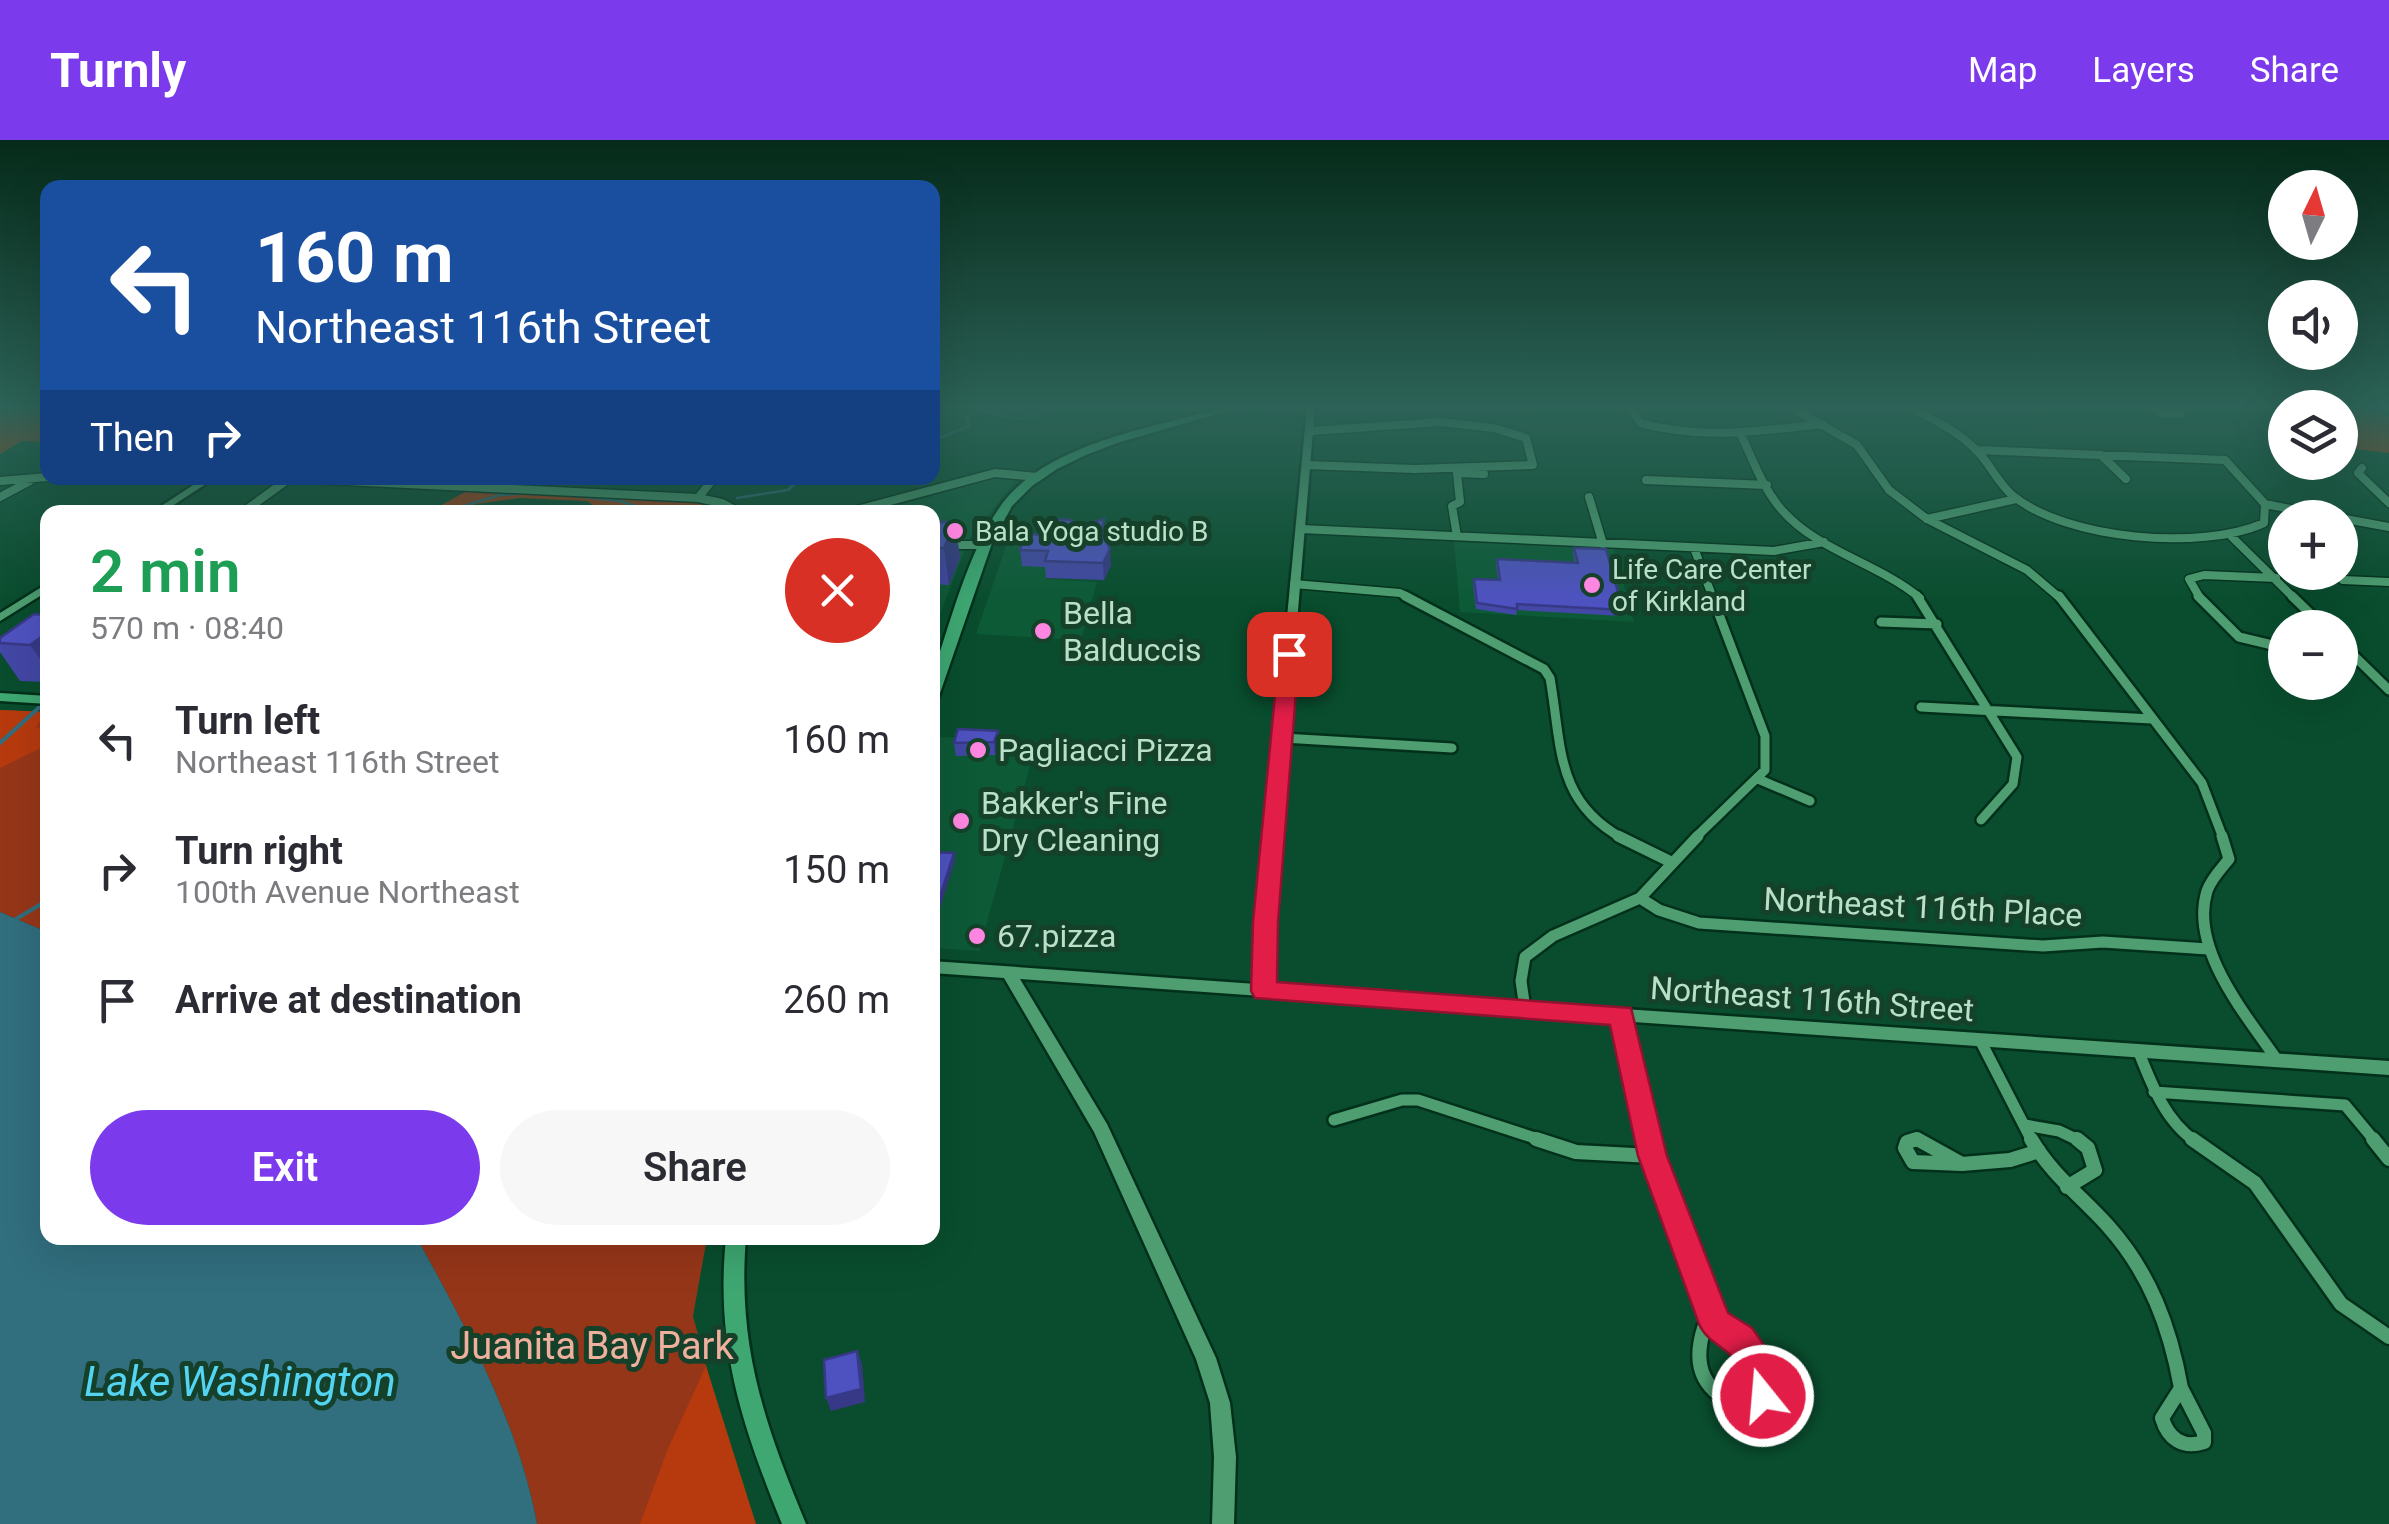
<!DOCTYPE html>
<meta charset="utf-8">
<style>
body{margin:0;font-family:Roboto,sans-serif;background:#f7f7f7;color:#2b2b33;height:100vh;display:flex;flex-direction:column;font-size:38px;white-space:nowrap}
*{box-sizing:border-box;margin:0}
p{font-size:32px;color:#7c7c81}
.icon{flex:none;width:55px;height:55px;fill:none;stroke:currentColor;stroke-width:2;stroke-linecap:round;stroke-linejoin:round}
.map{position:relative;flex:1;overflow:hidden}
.details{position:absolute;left:40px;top:365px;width:900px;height:740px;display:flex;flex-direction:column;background:#fff;border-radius:20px;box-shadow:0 10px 40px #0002}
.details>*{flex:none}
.banner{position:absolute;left:40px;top:40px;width:900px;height:305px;border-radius:20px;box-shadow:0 10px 40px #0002;background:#1a4fa0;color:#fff;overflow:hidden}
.needle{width:65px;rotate:5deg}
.tools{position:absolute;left:2268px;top:30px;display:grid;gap:20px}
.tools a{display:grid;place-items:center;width:90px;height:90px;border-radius:50%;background:#fff;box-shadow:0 10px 40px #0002;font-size:50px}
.pin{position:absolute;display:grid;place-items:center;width:85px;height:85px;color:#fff;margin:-42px;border-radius:20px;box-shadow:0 5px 15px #0006}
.me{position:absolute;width:110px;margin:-55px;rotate:343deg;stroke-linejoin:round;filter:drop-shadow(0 0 8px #0008)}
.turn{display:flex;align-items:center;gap:35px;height:210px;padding:0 50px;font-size:45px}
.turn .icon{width:130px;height:130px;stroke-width:2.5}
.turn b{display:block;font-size:70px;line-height:85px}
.then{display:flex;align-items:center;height:95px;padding:0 50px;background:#0003;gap:20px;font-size:38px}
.round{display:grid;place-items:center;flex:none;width:105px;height:105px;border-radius:52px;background:#f7f7f7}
.headline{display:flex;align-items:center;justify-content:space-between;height:170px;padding:0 50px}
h1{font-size:60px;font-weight:600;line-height:75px;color:#1e9e55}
.action{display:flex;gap:20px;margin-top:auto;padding:20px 50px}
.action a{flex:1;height:115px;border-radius:60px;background:#7c3aed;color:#fff;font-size:40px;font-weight:600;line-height:115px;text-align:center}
.action a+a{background:#f7f7f7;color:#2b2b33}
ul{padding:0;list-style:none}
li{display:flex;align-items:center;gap:30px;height:130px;padding:0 50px}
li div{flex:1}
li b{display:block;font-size:38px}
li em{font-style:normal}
header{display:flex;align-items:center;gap:60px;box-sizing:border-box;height:140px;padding:0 50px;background:#7c3aed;color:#fff}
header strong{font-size:48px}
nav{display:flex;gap:55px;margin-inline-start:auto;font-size:35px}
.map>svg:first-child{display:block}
</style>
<header>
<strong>Turnly</strong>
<nav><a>Map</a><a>Layers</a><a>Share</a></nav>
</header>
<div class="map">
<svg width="2389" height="1384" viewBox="0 0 2389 1384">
<rect width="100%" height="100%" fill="#094d2e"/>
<path fill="#0d5a37" d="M1000 337 1016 340 970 397 933 492 932 372H874Z
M1008 400 1056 402 1046 439 1097 442 1081 500 976 494Z
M1454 401 1614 409 1634 482 1460 472Z
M940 597 1037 601 979 811 933 808 932 619Z"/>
<path fill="#963619" d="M0 570 47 572V792L0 772Z
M417 1098H707L693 1176 748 1384H537C518 1281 466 1188 417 1098Z"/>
<path fill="#b73a0e" d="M0 267H47V302L22 301 0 314Z
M2367 268 2389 276V313L2340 307V271Z
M467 351 697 362 714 370 605 372 587 361 520 358 476 364 453 372H429Z
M0 570 47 572 36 587 47 590V605L0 628Z
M706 1226 756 1384H640L667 1311Z"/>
<path fill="#316e7e" d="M0 772 47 792 48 1098H417C466 1188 518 1281 537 1384H0Z"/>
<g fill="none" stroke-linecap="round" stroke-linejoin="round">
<path stroke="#316e7e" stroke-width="2.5" d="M932 301 969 286 967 277 977 270C1003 274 1023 288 1049 267
M851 338H867
M576 356 620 361 654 372
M737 358 788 350 801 338
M443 372 500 355 532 353
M691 372 704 369"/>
<path stroke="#316e7e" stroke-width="4" d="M0 603 44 563
M16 779 48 760"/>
<g stroke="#02301a" stroke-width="11">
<path id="minor-far3" d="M1630 267 1640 283C1701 300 1761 291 1823 284
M1791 267 1857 305 1889 350 1927 379 2027 430 2060 458
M1908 267C1933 279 1960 292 1979 313 1991 326 1998 343 2012 355 2066 400 2202 411 2264 383L2265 364 2225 320 1976 310
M2152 267 2163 274H2181L2176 267
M2384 267 2389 269
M1740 293C1753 319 1762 347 1781 369 1817 411 1878 423 1920 458
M2101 315 2126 339
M1307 325 1415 329 1533 325 1526 298 1494 288 1440 282 1311 291
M2362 328 2358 333 2389 363
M285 338 698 358 722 363 739 372
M1646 340 1767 345
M0 341 48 337
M0 357 30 341
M1589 357 1603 404
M698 358 714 338
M2265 364 2336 378
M243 372 290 338
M849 372 995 333 1038 337
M2340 378 2389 387
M1927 379 2016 359
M1301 389 1774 411 1824 402
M1457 396 1452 366 1460 362 1457 333 1484 334
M2232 397 2294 458
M1694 408 1713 458
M932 411 957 405H987
M2343 440 2389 442
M1294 444 1400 453 1410 458
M2200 458 2189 439 2204 435 2276 438"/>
</g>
<g stroke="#02301a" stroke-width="14">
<path id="minor-far2" d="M1405 456 1544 529 1550 538C1562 606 1555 661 1622 698
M1917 456 2017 617 2013 644 1981 680
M2059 456 2202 643 2223 698
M2198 456 2239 497 2285 508
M2292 456 2325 488
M1881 482 1937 484
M2340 502 2389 550
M1921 567 2152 579
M1283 598 1452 608
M1758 639 1810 661
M1695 698 1765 630V596L1712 456"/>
</g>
<g stroke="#02301a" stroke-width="16">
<path id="minor-far1" d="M1618 696 1671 722
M2222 696 2229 719C2221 729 2211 739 2207 751 2189 809 2247 876 2277 920
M1640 758 1659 770 1699 783 2043 806 2103 802 2208 809
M1525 869 1521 841 1525 817 1553 796 1640 758 1698 696
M1622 876 1649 1001
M1980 900 2032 1001
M2138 910C2151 943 2165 981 2195 1001
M2154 952 2345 965 2375 1001
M1334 980 1402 960H1418L1544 1001
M2025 985 2059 991 2080 1001
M1909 1001H1921"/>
</g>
<g stroke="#02301a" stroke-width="19">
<path id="minor" d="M1536 999 1576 1012 1652 1016
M1648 999 1715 1184
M1917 999 1962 1024 1913 1022 1905 1008 1907 1002Z
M2031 999C2052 1035 2081 1056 2108 1086 2150 1133 2170 1187 2181 1248
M2192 999 2255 1043 2341 1164 2389 1197
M2373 999 2389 1019
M1962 1024 2010 1020 2039 1011
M2067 1047 2095 1030 2088 1008 2077 999
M1715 1184C1749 1205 1760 1215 1763 1256L1744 1268C1705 1253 1691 1229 1704 1188Z
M2181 1248 2204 1293V1302C2183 1309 2168 1299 2162 1278Z"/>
</g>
<g stroke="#02301a" stroke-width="5">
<path id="tertiary" d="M1307 267H1315L1272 782V845L2389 921V935L1020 839 1107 984 1216 1218 1230 1263 1236 1317 1234 1384H1212L1214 1317 1210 1263 1196 1219 1094 992 1004 838 932 833V821L1256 844 1258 782Z
M204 338H215L163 372H152Z
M48 443V451L0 481V473Z"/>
</g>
<g stroke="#02301a" stroke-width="5">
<path id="secondary" d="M1226 267H1242L1117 303 1086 315 1057 329 1032 346 1012 366 992 403 939 556 932 560V536C951 481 968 411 1002 364 1049 302 1156 287 1226 267Z
M0 553 48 556V564L0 561Z
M726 1098H746C737 1207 765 1285 806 1384H782C742 1286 715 1206 726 1098Z"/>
</g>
<use href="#minor-far3" stroke="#4e9e71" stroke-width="8"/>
<use href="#minor-far2" stroke="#4e9e71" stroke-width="9"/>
<use href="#minor-far1" stroke="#4e9e71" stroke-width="11"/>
<use href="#minor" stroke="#4e9e71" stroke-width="14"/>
<use href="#tertiary" fill="#4e9e71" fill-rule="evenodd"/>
<use href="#secondary" fill="#3ea772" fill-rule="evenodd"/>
</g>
<path fill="#4347a5" d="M932 382H955L960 418 949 445 932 444Z
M1078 386 1104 396 1111 425 1104 440 1046 438 1045 427 1022 426 1020 410 1053 395Z
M1574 408 1623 470 1622 476 1517 470 1516 475 1476 469 1473 445 1474 439 1498 440 1496 425 1497 419 1575 423 1573 414Z
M48 475V542L20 541 0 512V498Z
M998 591 1000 604 995 615 956 616 954 603Z"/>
<path fill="#373986" d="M955 382 960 418 949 445 944 408Z
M1110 409 1111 425 1104 440 1103 423Z
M932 445 937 475 932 486Z
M48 492V530L30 505Z
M998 591 1000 604 995 615 994 602Z
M954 713 955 720 933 791 932 782Z
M857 1211 862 1224 865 1262 831 1271 826 1258Z"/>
<path fill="#4e52c0" stroke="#373986" stroke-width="2.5" d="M1058 379 1071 380 1078 386 1104 379 1102 392 1110 409 1103 423 1045 421 1048 411 1020 410 1025 394 1053 395Z
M932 382H955L944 408H932Z
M1574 408 1606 409 1623 470 1517 464V469L1477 463 1474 439 1500 440 1497 419 1578 423Z
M34 474 48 475V492L30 505 0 503V498Z
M958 589 998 591 994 602 954 603Z
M932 712 954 713 932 782Z
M857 1211 861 1249 826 1258 824 1220Z"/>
<linearGradient id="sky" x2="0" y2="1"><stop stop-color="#052a19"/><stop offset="0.58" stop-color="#2c6257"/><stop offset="1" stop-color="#2c6257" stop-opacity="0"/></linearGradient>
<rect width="2389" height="461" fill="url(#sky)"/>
<path fill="#e11d48" stroke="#92132f" stroke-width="2.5" d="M1289 508 1299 514 1278 782 1277 842 1631 868 1667 1016 1728 1173 1752 1188 1778 1225 1780 1256 1775 1267 1763 1272 1751 1267C1745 1254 1748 1237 1741 1226 1729 1208 1707 1203 1699 1184L1638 1016 1610 885 1255 858 1251 851 1253 782 1279 514Z"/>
<g fill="#fd86e1" stroke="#154029" stroke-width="4">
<circle cx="955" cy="391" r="10"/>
<circle cx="1592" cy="445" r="10"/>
<circle cx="1043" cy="491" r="10"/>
<circle cx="978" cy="610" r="10"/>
<circle cx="961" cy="681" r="10"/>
<circle cx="977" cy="796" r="10"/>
</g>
<g text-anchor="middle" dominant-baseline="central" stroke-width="10" stroke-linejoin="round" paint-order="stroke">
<g font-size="28" fill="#bae0c8" stroke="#154029" text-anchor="start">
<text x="975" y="391">Bala Yoga studio B</text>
<text x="1612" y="429">Life Care Center<tspan x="1612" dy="32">of Kirkland</tspan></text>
</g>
<g font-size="32" fill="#bae0c8" stroke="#154029" text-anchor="start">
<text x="1063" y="473">Bella<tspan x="1063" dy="37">Balduccis</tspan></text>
<text x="998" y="610">Pagliacci Pizza</text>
<text x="981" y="663">Bakker's Fine<tspan x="981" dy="37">Dry Cleaning</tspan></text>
<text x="997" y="796">67.pizza</text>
</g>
<g font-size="32" fill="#bae0c8" stroke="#154029">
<text transform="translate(1923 767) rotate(3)">Northeast 116th Place</text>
<text transform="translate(1812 859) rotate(4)">Northeast 116th Street</text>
</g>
<g font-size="38" fill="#efb09d" stroke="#154029">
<text x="592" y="1206">Juanita Bay Park</text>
</g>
<g font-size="42" font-style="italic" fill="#54d4f3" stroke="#154029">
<text x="240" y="1241">Lake Washington</text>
</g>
</g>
</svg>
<div class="tools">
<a><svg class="needle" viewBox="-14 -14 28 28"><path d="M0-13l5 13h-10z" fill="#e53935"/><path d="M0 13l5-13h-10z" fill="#7c7c81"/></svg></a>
<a><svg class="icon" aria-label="sound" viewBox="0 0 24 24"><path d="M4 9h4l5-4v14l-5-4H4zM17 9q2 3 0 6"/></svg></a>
<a><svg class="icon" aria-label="layers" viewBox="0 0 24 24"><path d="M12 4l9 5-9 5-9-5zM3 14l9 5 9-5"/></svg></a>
<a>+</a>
<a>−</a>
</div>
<div class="pin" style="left:1289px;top:514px;background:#d93025"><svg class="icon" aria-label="arrive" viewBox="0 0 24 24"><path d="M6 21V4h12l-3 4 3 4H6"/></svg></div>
<svg class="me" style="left:1763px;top:1256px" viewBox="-20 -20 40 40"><circle r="17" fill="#e11d48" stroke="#fff" stroke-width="3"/><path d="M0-11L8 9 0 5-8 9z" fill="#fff"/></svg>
<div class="banner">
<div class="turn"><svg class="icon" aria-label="left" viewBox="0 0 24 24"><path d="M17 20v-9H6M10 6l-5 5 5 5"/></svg><div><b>160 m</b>Northeast 116th Street</div></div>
<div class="then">Then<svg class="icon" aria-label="right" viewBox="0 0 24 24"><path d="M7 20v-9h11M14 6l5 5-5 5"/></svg></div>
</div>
<section class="details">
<div class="headline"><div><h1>2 min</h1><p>570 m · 08:40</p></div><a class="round" style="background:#d93025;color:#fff"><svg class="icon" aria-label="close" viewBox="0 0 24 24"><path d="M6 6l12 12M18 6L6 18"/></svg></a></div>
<ul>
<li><svg class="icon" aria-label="left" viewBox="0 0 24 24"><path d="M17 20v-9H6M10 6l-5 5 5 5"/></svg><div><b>Turn left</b><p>Northeast 116th Street</p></div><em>160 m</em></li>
<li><svg class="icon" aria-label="right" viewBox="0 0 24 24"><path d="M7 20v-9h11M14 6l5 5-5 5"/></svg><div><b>Turn right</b><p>100th Avenue Northeast</p></div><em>150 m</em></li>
<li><svg class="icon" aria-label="arrive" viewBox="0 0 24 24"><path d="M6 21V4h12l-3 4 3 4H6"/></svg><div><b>Arrive at destination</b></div><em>260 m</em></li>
</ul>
<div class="action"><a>Exit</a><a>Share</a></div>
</section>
</div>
